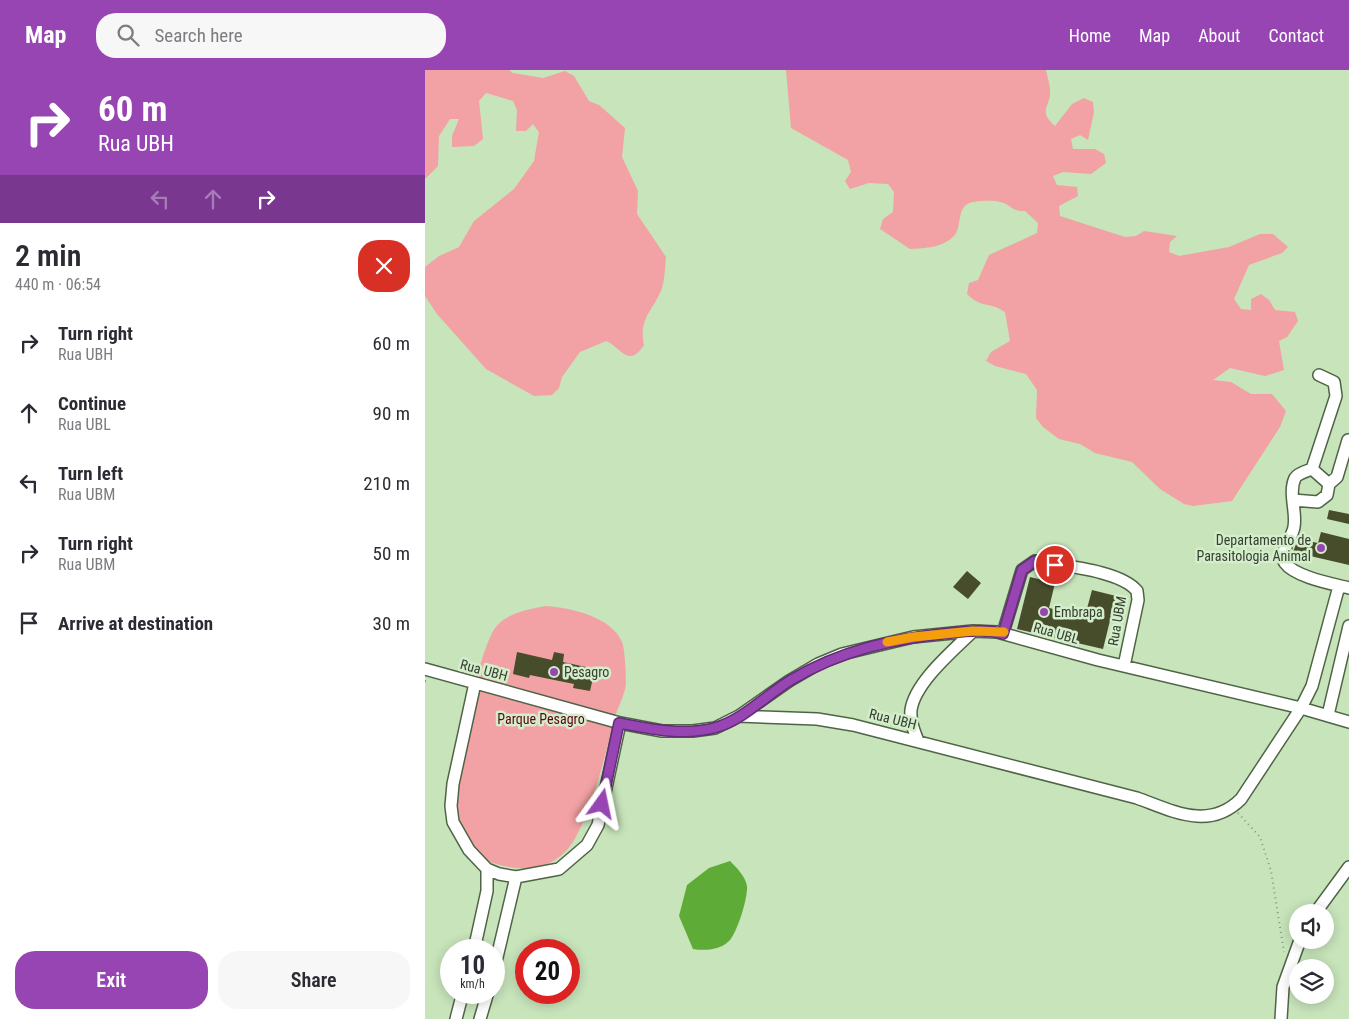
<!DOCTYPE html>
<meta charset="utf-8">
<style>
body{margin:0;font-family:"Roboto Condensed",sans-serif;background:#f7f7f7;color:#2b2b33;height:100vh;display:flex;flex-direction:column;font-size:19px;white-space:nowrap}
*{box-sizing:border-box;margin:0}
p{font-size:16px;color:#7c7c81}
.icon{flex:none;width:28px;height:28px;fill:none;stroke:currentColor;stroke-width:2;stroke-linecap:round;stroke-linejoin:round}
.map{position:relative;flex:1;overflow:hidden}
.sheet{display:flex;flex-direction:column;background:#fff;width:425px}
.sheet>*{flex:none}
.guide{background:#9845b4;color:#fff;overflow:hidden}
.tools{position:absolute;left:864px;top:834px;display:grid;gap:10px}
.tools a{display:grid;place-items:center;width:45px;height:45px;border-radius:50%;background:#fff;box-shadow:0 2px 12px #0003;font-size:25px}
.speed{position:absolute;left:15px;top:869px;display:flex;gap:10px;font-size:25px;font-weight:700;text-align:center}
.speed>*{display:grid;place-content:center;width:65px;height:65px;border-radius:50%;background:#fff;box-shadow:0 2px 12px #0003;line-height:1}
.speed small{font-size:12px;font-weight:400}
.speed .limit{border:8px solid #d22;background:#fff;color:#111}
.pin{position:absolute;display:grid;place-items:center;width:42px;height:42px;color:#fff;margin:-21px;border:2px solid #fff;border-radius:50%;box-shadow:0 1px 5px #0007}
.me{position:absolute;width:55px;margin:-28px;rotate:12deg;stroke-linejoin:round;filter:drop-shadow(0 0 4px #0008)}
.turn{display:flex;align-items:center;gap:18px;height:105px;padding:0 15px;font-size:22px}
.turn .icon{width:65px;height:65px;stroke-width:2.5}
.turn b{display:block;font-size:35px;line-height:42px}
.lanes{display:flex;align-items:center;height:48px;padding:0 15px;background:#0003;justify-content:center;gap:25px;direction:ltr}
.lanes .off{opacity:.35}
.round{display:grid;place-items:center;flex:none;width:52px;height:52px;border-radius:20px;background:#f7f7f7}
.headline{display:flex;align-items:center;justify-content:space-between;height:85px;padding:0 15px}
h1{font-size:30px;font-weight:600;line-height:38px}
.cta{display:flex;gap:10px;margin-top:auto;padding:10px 15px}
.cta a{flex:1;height:58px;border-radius:20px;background:#9845b4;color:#fff;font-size:20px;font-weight:600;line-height:58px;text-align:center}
.cta a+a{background:#f7f7f7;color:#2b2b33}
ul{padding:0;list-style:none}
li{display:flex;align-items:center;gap:15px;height:70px;padding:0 15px}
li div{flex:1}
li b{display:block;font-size:19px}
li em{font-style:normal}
header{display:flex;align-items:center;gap:30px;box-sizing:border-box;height:70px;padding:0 25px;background:#9845b4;color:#fff}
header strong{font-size:24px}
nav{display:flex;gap:28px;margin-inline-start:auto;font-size:18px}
.search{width:350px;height:45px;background:#f7f7f7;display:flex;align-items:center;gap:12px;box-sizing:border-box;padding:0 18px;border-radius:20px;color:#7c7c81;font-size:19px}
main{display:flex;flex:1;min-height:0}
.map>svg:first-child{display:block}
</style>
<header>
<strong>Map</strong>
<div class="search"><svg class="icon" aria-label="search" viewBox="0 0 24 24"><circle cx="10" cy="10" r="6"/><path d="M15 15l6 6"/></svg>Search here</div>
<nav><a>Home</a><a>Map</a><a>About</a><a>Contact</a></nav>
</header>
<main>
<section class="sheet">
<div class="guide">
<div class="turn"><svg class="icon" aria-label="right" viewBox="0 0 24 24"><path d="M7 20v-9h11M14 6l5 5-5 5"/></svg><div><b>60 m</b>Rua UBH</div></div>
<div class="lanes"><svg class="icon off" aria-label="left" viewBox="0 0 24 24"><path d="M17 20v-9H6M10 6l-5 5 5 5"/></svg><svg class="icon off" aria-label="ahead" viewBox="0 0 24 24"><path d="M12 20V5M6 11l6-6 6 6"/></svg><svg class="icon" aria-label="right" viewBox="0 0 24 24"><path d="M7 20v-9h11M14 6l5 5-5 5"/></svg></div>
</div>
<div class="headline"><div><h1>2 min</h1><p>440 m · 06:54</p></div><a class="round" style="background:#d93025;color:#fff"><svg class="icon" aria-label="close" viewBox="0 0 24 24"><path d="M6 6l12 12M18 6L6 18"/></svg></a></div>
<ul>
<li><svg class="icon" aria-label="right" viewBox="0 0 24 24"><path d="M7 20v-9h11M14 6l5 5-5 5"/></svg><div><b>Turn right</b><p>Rua UBH</p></div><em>60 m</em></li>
<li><svg class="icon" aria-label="ahead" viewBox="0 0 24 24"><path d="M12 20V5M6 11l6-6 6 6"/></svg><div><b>Continue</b><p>Rua UBL</p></div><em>90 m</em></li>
<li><svg class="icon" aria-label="left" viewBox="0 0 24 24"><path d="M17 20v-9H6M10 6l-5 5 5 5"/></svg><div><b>Turn left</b><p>Rua UBM</p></div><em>210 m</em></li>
<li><svg class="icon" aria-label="right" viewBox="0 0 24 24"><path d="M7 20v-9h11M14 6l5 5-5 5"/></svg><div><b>Turn right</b><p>Rua UBM</p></div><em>50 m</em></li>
<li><svg class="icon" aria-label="arrive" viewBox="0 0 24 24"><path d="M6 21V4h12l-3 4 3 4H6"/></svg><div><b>Arrive at destination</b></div><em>30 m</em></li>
</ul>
<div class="cta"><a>Exit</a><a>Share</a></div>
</section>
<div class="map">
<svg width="924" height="949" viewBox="0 0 924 949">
<rect width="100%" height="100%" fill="#d4edca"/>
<path fill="#c7e4bb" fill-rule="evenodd" d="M0 0H924V949H0ZM872 842H900V870H872ZM26 880H69V922H26ZM101 880H144V922H101ZM872 898H900V925H872Z"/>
<path fill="#f2a1a4" d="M0 0H84L88 3 118 8 140 1 149 6 164 31 174 35 200 58 197 87 213 121 212 144 241 187C240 196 240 208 237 218 229 240 213 248 219 275 203 299 196 277 181 271L155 282 137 307 134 318 127 325 109 326 61 299 12 244 0 226V197L14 186 34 177 49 151 89 119 109 91 114 62 108 54 101 61H91L92 40 88 31 61 23 54 31 58 69 49 76 27 77V66L34 49H25L14 66 13 96 0 109Z
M361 0H621C622 6 625 14 625 20 626 38 612 40 630 56L647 34 659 28 668 32 669 42 663 70 655 65 646 69 648 79H670L679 84 681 93 666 104 638 102 628 106 632 115 652 117 653 126 634 136 635 146 700 167 711 166 719 161 752 166 745 172 744 182 754 186 804 177 835 164H848L863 177 857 183 824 195 809 229 816 239 826 240V229L836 224 844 230 850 240 870 242 873 251 862 267 854 271 859 300 840 306 805 298 788 310 806 312 826 324H847L861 341 855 357 807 431 768 436 759 434 735 419 707 392 670 383 655 374 634 369 618 357 611 348 612 320 601 304 570 296 561 291 566 282 585 271 580 242C564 231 557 239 542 224L544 213 553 210 564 185 612 163 613 153 600 141C586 142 586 134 575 132 568 130 555 131 548 132 530 135 538 157 529 166 517 178 500 178 485 179L455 159 458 149 468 142 469 122 463 114 444 113 425 119 420 111 426 102 423 90 366 58Z
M121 536C145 538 186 546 197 572 200 579 201 605 201 613 200 626 192 638 189 650 182 680 162 760 141 781 115 807 83 799 53 788 45 777 32 762 29 749 21 723 54 580 70 558 81 543 104 539 121 536Z"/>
<path fill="#5fab37" d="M305 791C312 798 320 806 322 816 323 828 312 863 304 871 295 880 279 881 268 879L254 846 262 815 284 798Z"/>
<path fill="#474c2a" d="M904 440 924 444V454L902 449Z
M896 462 924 469V495L868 482 873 469 893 473Z
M542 501 556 513 543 529 528 517Z
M605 507 630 513 624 538 660 546 667 520 691 526 678 579 592 559Z
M92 582 127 590 129 582 139 584 138 592 170 599 165 621 148 618 149 614 105 605 104 608 88 604Z"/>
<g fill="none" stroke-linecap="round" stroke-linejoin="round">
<g stroke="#4f6446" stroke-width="14">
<path id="minor" d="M894 305 909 312 911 326 887 399C882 401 873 403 870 408 863 423 872 442 869 457 867 469 853 483 860 493 870 507 908 514 924 518
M887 399 904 414
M868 430 893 432 902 425 904 414 912 407 923 370
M578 563 597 500 610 491C637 496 695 500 712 521L713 530 699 596
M0 599 195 653 237 661H268L290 658 314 646 392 649 428 655 712 728C748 741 784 761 816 729L876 638 887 616 914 516
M50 613 28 714 26 736 28 752 44 780 62 799 74 804 91 807 134 799 162 775 173 755 195 653
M903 645 924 556
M314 646 364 611 393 594 417 584 488 567 548 561 572 562 673 590 876 638 924 652
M493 671C489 661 485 651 486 640 490 612 529 580 548 561
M891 842 924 797
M49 880 62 821V799
M69 900 91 807
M31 949 38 922
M55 949 63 922
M856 949 858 917 875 870"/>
</g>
<path stroke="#85977e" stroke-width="2" stroke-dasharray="1 4" stroke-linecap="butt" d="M0 611H5
M813 743 835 767 846 801 859 882"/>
<use href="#minor" stroke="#fff" stroke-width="11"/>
</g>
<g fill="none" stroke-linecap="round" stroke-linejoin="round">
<g stroke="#632d75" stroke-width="12">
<path id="route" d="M177 734 194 653C226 659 257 666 289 658 317 651 341 625 366 610 416 580 468 569 525 563 543 561 562 559 578 564L597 500 610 491 630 495"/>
</g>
<use href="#route" stroke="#9845b4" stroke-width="9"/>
<path stroke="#f59e0b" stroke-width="9" d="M462 572 488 567 548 561 579 562"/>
</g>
<g fill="#9845b4" stroke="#d4edca" stroke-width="2">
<circle cx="896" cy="478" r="5"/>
<circle cx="619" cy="542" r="5"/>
<circle cx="129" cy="602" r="5"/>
</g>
<g text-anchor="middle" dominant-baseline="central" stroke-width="5" stroke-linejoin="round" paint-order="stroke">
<g font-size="14" fill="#353f31" stroke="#d4edca" text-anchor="start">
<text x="886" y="470" text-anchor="end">Departamento de<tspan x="886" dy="16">Parasitologia Animal</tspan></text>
<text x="629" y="542">Embrapa</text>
<text x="139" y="602">Pesagro</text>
</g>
<g font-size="14" fill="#353f31" stroke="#d4edca">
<text transform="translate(692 551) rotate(-80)">Rua UBM</text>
<text transform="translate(631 563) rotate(16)">Rua UBL</text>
<text transform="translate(59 600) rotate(15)">Rua UBH</text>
<text transform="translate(468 649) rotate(14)">Rua UBH</text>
</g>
<g font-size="14" fill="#5c0318" stroke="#d4edca">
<text x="116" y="649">Parque Pesagro</text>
</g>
</g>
</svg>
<div class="tools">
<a><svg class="icon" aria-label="sound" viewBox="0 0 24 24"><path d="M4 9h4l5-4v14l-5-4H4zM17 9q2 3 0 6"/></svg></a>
<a><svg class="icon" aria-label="layers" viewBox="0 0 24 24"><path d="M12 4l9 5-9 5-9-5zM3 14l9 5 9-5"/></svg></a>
</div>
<div class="speed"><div>10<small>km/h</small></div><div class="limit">20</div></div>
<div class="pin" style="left:630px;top:495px;background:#d93025"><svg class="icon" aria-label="arrive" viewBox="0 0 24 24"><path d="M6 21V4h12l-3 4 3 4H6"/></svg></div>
<svg class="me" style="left:177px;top:734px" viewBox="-20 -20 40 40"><path d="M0-17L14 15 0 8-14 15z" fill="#9845b4" stroke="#fff" stroke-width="4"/></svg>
</div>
</main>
